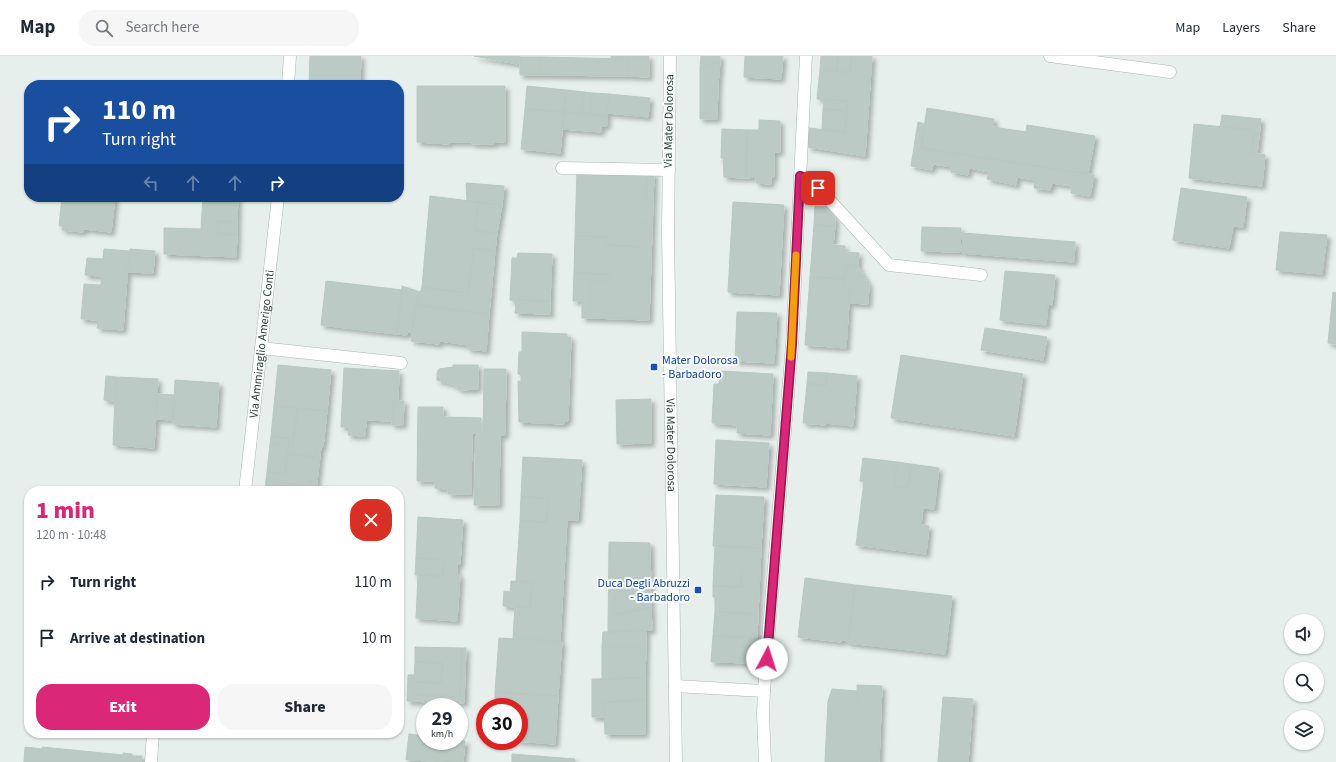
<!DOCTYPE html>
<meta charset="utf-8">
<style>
body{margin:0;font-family:"Source Sans 3",sans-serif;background:#f6f6f7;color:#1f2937;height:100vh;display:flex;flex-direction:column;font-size:15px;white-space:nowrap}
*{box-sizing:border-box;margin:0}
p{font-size:13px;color:#747a83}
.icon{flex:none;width:22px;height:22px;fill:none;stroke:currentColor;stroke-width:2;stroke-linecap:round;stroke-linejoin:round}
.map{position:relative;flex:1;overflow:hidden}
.sheet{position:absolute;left:24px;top:430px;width:380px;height:252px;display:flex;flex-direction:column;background:#fff;border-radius:16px;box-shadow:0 1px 3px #0004}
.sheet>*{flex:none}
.top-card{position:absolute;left:24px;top:24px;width:380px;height:122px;border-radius:16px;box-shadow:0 1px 3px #0004;background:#1a4fa0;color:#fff;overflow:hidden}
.fabs{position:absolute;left:1284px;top:558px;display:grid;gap:8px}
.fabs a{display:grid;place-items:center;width:40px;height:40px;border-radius:50%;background:#fff;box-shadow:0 1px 3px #0004;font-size:20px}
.speed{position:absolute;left:416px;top:642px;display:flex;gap:8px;font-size:20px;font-weight:700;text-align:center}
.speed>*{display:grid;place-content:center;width:52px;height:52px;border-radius:50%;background:#fff;box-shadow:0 1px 3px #0004;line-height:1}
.speed small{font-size:10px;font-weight:400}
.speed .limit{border:6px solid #d22;background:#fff;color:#111}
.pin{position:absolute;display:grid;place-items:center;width:34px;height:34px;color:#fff;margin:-17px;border-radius:8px;box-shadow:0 2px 6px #0006}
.me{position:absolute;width:44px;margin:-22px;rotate:5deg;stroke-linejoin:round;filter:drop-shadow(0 0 3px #0008)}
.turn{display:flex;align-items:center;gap:14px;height:84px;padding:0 12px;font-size:18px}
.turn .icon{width:52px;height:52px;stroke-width:2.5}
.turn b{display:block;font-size:28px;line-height:34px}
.lanes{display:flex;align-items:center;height:38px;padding:0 12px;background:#0003;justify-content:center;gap:20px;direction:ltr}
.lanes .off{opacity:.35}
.round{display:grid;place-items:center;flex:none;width:42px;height:42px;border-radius:16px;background:#f6f6f7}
.overview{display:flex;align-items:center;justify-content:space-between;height:68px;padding:0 12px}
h1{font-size:24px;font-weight:800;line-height:30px;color:#db2777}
.cta{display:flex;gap:8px;margin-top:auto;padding:8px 12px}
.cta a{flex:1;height:46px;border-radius:16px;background:#db2777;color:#fff;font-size:16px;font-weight:800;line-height:46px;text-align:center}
.cta a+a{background:#f6f6f7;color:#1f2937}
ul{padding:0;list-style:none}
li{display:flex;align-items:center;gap:12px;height:56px;padding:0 12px}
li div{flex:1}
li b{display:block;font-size:15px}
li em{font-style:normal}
header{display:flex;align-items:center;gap:24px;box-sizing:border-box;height:56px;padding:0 20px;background:#fff;border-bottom:1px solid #e0e1e3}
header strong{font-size:19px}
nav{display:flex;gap:22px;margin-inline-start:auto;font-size:14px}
.search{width:280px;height:36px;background:#f6f6f7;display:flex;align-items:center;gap:10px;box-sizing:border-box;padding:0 14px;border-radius:16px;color:#747a83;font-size:15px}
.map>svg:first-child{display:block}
</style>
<header>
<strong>Map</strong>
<div class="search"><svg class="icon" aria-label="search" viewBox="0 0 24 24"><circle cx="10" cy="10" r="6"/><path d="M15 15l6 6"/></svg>Search here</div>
<nav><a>Map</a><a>Layers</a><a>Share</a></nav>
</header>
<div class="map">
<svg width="1336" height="706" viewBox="0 0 1336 706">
<defs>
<filter id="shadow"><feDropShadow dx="3.5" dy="3.5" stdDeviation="2" flood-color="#0004"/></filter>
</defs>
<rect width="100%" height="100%" fill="#e6efeb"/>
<path fill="#bbcac4" stroke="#b8c9c2" filter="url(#shadow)" d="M310 0H361L360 29H309Z
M474 0H520L518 8Z
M611 0H629V3L611 2Z
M629 0H649V3H629Z
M701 0H720V6L706 9V13H700Z
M745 0H783L781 23 744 21Z
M821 0H838L837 15 820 14Z
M838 0H851L850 17 837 15Z
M851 0H872L865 100 808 91 809 72 845 76 847 45 817 43 820 14 850 17Z
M520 1H540V19H520Z
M540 1 629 3 628 20 540 19Z
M629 3H649V21L628 20Z
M713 6H720L718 29H700V13H706V9L713 8Z
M700 29H718L717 63H700Z
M417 30H505V86H494V88H472V86H449V88L417 86Z
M527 30 566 34 564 56 525 53Z
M566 34 584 36 582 57 564 56Z
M584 36 592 37 590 58 582 57Z
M592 37 609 38 607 60 590 58Z
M609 38 650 42 648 61 608 57Z
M824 43 847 45V55L823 53Z
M927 52 994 63 993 71 1026 76 1027 69 1095 80 1088 118 921 92Z
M525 53 564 56 560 97 521 93Z
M823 53 847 55 845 76 822 74Z
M564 56 607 60V70H601V76L562 73Z
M1222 59 1261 63 1257 98 1252 97 1254 74 1220 71Z
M759 64 780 65V96H774V121H771V128L756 127V121L746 122 747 74H759Z
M918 66 925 68 921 92 1094 119 1090 140 1071 137 1072 130 1052 127 1050 134 1034 132 1035 124 1017 121 1016 129 987 123 989 116 969 112 968 119 951 116 952 111 933 108 932 114 911 110Z
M1194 68 1254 74 1252 97 1265 99 1262 130 1189 122Z
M722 73 747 74 746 122 724 121 723 102H721Z
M577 114 647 117 646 142H649V166H640V191L606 189 607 181 575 180Z
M647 117H654L649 264 591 262V226H610V218L574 217 575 180 607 181 606 189 640 191V166H649V142H646Z
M466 127 504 130 502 149 467 145Z
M1181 132 1247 141 1243 171 1233 170 1229 192 1173 184Z
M430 140 478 146 475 175 497 177 495 195 474 192 468 237 422 231Z
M62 141H115L111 176 84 173 83 176 62 174 63 170H59Z
M203 141H238L237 166 218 165V178L237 179 236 201 164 198V172L201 173Z
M478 146 502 149 497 177 475 175Z
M733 146 784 149 779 239 728 236Z
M815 150 826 151 835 162V170L814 169Z
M218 165 237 166V179L218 178Z
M814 169 835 170 833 189 845 190V196L859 197 858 210 846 209 844 223 810 221Z
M922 171 961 172 960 196 921 195Z
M1280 176 1327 179 1322 218 1276 214Z
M963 177 1075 186 1074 206 962 197Z
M474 192 495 195 489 258 416 249 422 231 468 237Z
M104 193 129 195 123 274 97 272 98 264 81 263 84 228 101 229 102 220 85 219 87 202 103 203Z
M130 193 155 195 153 217 128 216Z
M518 197 552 198 550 245 510 244 512 202H517Z
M846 209 858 210 869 228 868 248 849 247 850 232 844 231Z
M1005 215 1055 219 1052 249 1048 248 1046 269 1000 264Z
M574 217 610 218V226H591V262H582V245H573Z
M810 221 844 223V231L850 232 846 292 805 289Z
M326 225 402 234 397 278 321 269Z
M402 230 420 236 416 249 412 277 408 276 407 279 397 278Z
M1333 236 1336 237V288L1328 287Z
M516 244 550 245V258L515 257Z
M416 249 489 258 486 295 468 293V289L440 285 439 288 411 285Z
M737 256 777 257 774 307 735 305Z
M985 272 1047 281 1043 304 981 294Z
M522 276 567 278V281H571L568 365H564V368L519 366 518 325 521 326V319L518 318 519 296H522Z
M901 299 1023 318 1014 380 891 362Z
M278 309 331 314 327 355 274 350Z
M453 309H478V333L461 334 452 328 437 324V317L439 313 453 311Z
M344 312 399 315 398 345H393L392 365 366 364 365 380 348 379 349 371H341Z
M484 313H506L505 379H483Z
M720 315 773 318 770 379 737 377V369L712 367 714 328H719Z
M808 316 827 317 826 329 807 328Z
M827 317 857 320 853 370 825 367V369L803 367 807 328 826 329Z
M106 320 116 321V345L104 344Z
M116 321 158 323 154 392 113 389Z
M175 324 219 327 216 371 173 368Z
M157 338 174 339 173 364 156 363Z
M651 343V387L617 388 616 344Z
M393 345H404L403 369H392Z
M274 350 297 352 293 391 289 389 290 383 271 380Z
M418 351H443V361L481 362V377H472L471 438H448V433L435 432V425H417Z
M297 352 327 355 323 391H316L315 401 287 398 288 391 289 389 293 391Z
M476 379H500L499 449H474Z
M271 380 290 383 289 389 270 388Z
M716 384 769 387 766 431 714 428Z
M270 388 288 391 285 418 267 416Z
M316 391H321L317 426 310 425 309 431 266 424 267 416 285 418 287 398 315 401Z
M523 401 582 404 578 464H567L560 585 513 582 515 551 530 552 532 526 516 525 520 465 547 466 548 442 521 441Z
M863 402 897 406 894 431 908 432 911 408 939 412 934 453 923 452 921 469 929 470 926 498 856 489 864 426 860 425Z
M897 406 911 408 908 432 894 431Z
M266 424 309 431 310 425 317 426 316 435H265Z
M326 430 331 431 330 435H316V431L326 432Z
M716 439 764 441 761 492 713 490Z
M521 441 548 442 547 466 520 465Z
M418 461 463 464 460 508H457V519H460L457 565 416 562 418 519 443 520 444 504 416 502Z
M609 486 650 487 651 539H615L614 559 651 551 652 574 608 576Z
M715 490 761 492 760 515H742L741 531 713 530Z
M416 502 444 504 443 520 415 519Z
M742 515H760L758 558 715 556V541H713V530L741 531Z
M805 522 855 529 848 585 841 584V586L798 581Z
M511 525 532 526 530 552 503 550 504 535 510 536Z
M855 529 952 540 945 598 848 587Z
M615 539H651V551L614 559Z
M715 556 758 558 757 582 713 580Z
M646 575V590H602L603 576Z
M713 580 757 582 755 607 711 606Z
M499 582 562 586 558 640 495 636Z
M602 590H646L645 622 602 623Z
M415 591 462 592 460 641 414 639V626L441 627 442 607 415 606Z
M462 592H466L464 647 407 645 408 619H414V639L460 641Z
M415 606 442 607 441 627 414 626Z
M645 622V644L604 646 605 661H592V623Z
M857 629 882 630 879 706H831V648H857Z
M832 633 857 635V648H831V706H825L828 645Z
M495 636 558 640 555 688 515 685H519V651H495Z
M943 641 973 643 968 706H938Z
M645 644V678H605L604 646Z
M409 678 425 680V685H465L463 706 406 704Z
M25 691 42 693V691L123 699V697L132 698V700H142L141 706H24Z
M512 698 575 703V706H512Z"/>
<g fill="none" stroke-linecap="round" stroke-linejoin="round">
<g stroke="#a8b8b2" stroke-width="13">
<g id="minor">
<path id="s1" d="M670 0 668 177 676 706"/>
<path d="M1050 0 1170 16"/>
<path d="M288 29 290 0"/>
<path d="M562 112 669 114"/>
<path d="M800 120 810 123 889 209 981 219"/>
<path d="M261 292 401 307"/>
<path id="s2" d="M245 435 278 141"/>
<path d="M675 630 764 635 763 658 765 706"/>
<path d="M764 635 792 289 806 0"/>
<path d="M151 706 153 677"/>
</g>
</g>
<use href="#minor" stroke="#fff" stroke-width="12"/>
</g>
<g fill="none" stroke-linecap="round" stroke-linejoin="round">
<g stroke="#8e194d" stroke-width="10">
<path id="route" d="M767 603 792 288 800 120 810 124 818 132"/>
</g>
<use href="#route" stroke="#db2777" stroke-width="7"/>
<path stroke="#f59e0b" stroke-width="7" d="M791 301 796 199"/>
</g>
<g fill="#1a4fb4" stroke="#f7fbf9" stroke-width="1.5">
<rect x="650" y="307" width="8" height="8" rx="2"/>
<rect x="694" y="530" width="8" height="8" rx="2"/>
</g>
<g text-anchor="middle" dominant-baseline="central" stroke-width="4" stroke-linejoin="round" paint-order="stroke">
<g font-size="12" fill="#24423a" stroke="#f7fbf9">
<text transform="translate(669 65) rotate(-89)">Via Mater Dolorosa</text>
<text stroke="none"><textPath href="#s2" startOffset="148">Via Ammiraglio Amerigo Conti</textPath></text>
<text stroke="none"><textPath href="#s1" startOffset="389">Via Mater Dolorosa</textPath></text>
</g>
<g font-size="12" fill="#164399" stroke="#f7fbf9" text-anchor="start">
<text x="662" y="304">Mater Dolorosa<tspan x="662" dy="14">- Barbadoro</tspan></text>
<text x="690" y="527" text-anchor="end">Duca Degli Abruzzi<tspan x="690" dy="14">- Barbadoro</tspan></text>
</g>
</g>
</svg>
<div class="fabs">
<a><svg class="icon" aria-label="sound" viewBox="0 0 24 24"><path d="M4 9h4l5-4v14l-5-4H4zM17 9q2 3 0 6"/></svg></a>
<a><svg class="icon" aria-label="search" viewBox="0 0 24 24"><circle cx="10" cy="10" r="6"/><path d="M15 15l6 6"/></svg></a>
<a><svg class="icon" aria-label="layers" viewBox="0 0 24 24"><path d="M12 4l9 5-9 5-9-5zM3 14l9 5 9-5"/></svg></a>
</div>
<div class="speed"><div>29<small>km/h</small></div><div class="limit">30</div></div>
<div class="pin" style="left:818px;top:132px;background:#d93025"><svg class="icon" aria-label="arrive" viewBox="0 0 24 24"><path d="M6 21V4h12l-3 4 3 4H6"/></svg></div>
<svg class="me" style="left:767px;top:603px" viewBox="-20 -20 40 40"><circle r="19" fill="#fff"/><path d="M0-13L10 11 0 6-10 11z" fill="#db2777"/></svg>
<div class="top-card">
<div class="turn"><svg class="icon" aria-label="right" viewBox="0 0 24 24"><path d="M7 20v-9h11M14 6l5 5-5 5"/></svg><div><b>110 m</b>Turn right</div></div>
<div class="lanes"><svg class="icon off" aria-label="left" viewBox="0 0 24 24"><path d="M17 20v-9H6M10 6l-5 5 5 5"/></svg><svg class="icon off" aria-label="ahead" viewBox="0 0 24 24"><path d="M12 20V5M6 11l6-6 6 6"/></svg><svg class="icon off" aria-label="ahead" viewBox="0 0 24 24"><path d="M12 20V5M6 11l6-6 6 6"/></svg><svg class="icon" aria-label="right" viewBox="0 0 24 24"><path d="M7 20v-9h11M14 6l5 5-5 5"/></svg></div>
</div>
<section class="sheet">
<div class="overview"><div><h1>1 min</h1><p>120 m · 10:48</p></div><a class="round" style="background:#d93025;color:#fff"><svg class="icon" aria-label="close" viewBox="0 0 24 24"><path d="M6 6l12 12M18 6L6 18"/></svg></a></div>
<ul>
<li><svg class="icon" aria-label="right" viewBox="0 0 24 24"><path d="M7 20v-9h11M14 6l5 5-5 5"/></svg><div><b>Turn right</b></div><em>110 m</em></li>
<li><svg class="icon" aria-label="arrive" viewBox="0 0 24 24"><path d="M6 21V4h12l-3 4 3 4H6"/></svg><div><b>Arrive at destination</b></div><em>10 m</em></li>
</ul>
<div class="cta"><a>Exit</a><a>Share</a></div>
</section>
</div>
